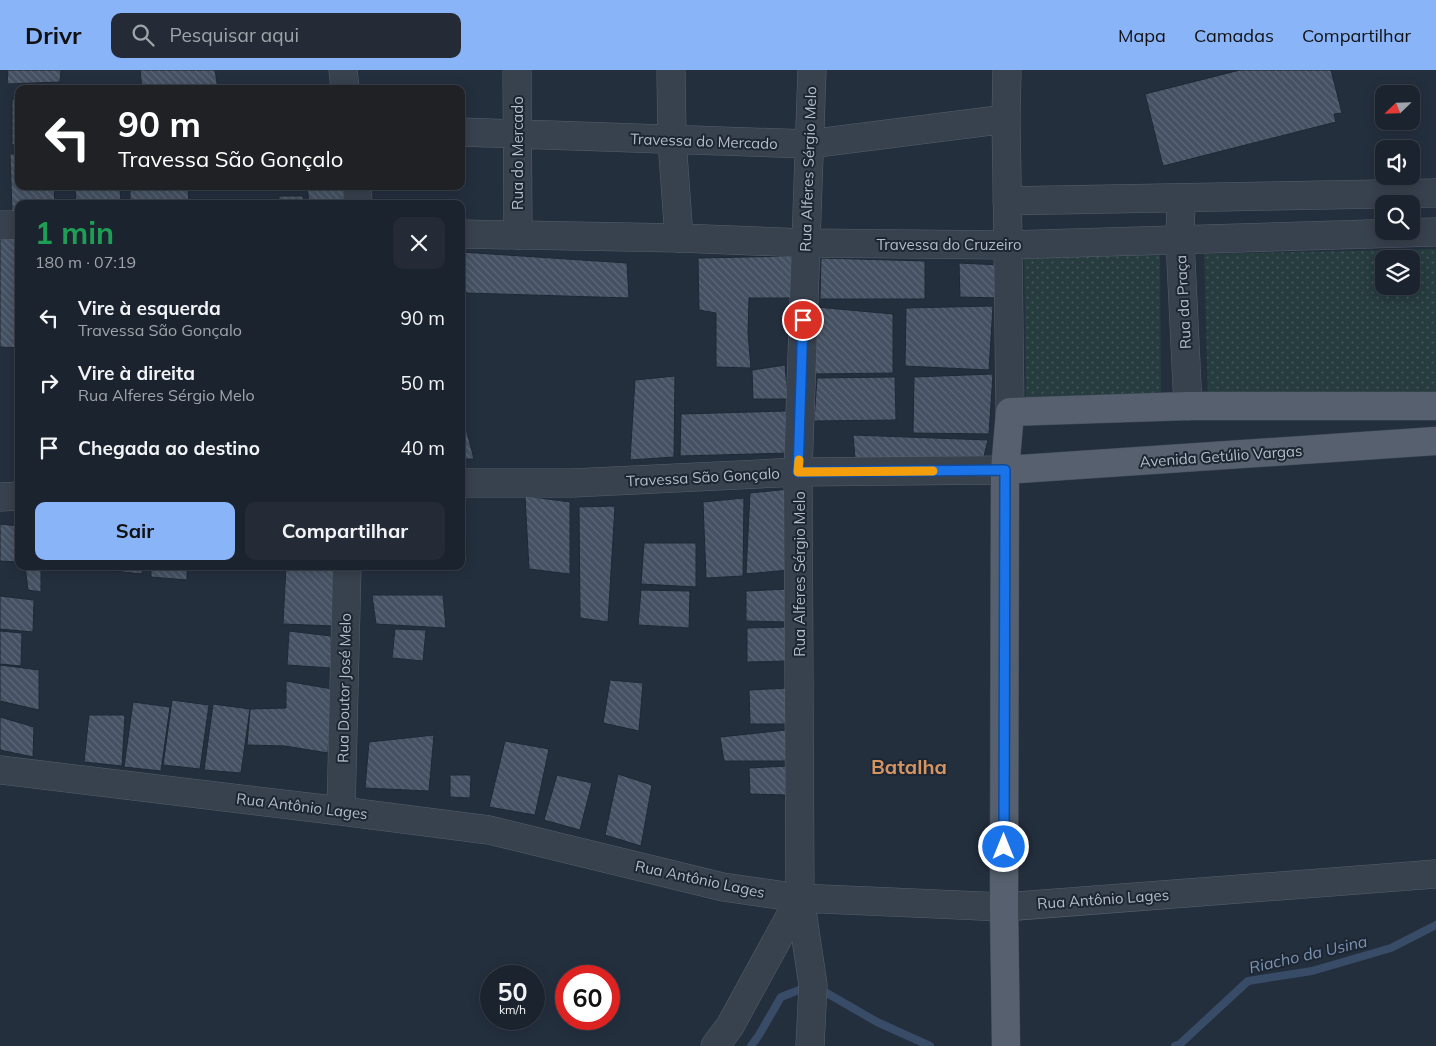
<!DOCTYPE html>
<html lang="pt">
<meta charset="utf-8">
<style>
body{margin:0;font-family:Mulish,sans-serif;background:#242b36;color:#f1f3f6;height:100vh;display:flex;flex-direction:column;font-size:19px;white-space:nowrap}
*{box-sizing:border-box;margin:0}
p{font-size:16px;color:#a0a4aa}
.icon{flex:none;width:28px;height:28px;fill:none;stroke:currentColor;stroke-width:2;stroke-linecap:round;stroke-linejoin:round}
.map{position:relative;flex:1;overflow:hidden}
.sheet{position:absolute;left:15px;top:130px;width:450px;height:370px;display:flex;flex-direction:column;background:#1b232e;border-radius:10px;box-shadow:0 2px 12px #0003,0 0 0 1px #39404a}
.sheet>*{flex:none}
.guide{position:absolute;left:15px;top:15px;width:450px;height:105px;border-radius:10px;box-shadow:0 2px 12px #0003,0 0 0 1px #39404a;background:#202124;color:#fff;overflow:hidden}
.needle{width:32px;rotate:247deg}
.buttons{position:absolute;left:1375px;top:15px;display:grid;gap:10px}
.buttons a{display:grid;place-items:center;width:45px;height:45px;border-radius:10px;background:#1b232e;box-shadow:0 2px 12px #0003,0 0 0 1px #39404a;font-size:25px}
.speed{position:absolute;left:480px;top:895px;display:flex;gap:10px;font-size:25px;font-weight:700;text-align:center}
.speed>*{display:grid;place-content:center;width:65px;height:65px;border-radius:50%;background:#1b232e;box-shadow:0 2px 12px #0003,0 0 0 1px #39404a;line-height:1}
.speed small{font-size:12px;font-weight:400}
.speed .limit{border:8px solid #d22;background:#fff;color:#111}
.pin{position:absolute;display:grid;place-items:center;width:42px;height:42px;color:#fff;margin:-21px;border:2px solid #fff;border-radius:50%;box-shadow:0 1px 5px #0007}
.me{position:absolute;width:55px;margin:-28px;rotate:0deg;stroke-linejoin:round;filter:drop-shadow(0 0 4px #0008)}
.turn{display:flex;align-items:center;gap:18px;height:105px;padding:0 20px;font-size:22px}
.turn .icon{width:65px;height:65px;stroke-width:2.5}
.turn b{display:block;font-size:35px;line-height:42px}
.round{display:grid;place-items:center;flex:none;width:52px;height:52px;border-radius:10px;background:#242b36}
.headline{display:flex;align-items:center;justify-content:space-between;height:85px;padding:0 20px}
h1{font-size:30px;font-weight:700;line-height:38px;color:#1e9e55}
.cta{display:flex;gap:10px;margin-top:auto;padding:10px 20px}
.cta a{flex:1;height:58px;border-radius:10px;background:#8ab4f8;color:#111;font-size:20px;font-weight:700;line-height:58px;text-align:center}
.cta a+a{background:#242b36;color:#f1f3f6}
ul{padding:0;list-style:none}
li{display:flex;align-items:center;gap:15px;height:65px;padding:0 20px}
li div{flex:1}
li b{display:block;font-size:19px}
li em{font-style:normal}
header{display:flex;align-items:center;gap:30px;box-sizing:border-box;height:70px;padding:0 25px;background:#8ab4f8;color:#111}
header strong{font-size:24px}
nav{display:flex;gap:28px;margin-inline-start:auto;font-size:18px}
.search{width:350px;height:45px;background:#242b36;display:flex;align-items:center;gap:12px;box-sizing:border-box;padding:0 18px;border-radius:10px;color:#a0a4aa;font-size:19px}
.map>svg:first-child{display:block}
</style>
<header>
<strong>Drivr</strong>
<div class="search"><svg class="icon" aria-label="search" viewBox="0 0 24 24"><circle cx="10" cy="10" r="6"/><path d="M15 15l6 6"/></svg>Pesquisar aqui</div>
<nav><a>Mapa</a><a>Camadas</a><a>Compartilhar</a></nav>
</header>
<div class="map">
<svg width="1436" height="976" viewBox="0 0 1436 976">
<defs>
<pattern id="green-dots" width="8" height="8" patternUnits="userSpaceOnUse" patternTransform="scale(1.25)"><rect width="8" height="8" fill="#263c3f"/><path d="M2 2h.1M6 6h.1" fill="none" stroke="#435659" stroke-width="1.8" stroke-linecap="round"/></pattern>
<pattern id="building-back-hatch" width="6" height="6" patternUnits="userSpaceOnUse" patternTransform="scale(1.25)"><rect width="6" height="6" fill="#455162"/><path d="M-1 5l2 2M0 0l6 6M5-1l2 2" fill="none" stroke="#5d6877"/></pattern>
</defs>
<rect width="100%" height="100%" fill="#242f3e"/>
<path fill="url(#green-dots)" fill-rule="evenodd" d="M1436 179V322L1208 327 1204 184ZM1384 189H1411V216H1384Z
M1160 184 1161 324 1026 328 1024 188Z"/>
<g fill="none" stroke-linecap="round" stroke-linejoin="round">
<path stroke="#394c67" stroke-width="8" d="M818 918 877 952 930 976
M751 976 759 965 781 927 807 917
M1175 976 1180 974 1248 911 1312 901 1391 878 1436 855"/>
</g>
<path fill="url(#building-back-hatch)" stroke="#1f2835" d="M8 0H61L60 12 7 14Z
M140 0H215L218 19H142Z
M1240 0H1331L1342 43 1334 44 1336 52 1163 96 1145 24Z
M12 29H19V75H12Z
M10 84H19V116H54L55 134H19V142H12Z
M75 116H120L121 134H76Z
M130 116H188L189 134H130Z
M307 116H343L345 134H309Z
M279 126H303L304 134H279Z
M19 168V278L0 277V169Z
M461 182 627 193 629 228 466 223Z
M795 186 792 228H749L748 263 751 298 716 297V243L699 240 698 188Z
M821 188 925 191V229H820Z
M959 193 1000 195V228L960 227Z
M993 236 989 300 905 296 906 238Z
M816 237 893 244V303L812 304Z
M785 295 788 329H753L752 300Z
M993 304 989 364 913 363 914 307Z
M675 306 674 387 630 390 635 310Z
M895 307 896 350 814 351 817 308Z
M786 341 790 383 680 386 681 344Z
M461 362H467L474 389H461Z
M853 365 988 370 983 390 855 389Z
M790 419 789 500 746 504 750 423Z
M525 426 570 432V504L529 499Z
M744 428 743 506 706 508 703 432Z
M461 436H466L465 458 467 491 461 490Z
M615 436 608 552 580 548 579 437Z
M0 454 19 456V492L0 491Z
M644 473H696V517L641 514Z
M25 496H41V522L28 520Z
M105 496H142V504L105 500Z
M151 496H187V510L151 507Z
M286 496H336L334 556 283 554Z
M788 519V552L746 551V521Z
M641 520 690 521 689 558 638 555Z
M372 525H443L446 558 376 554Z
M0 526 34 530 33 562 0 559Z
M790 557 789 591 747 592V558Z
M395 559 426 560 423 591 392 588Z
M0 561 22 563 21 596 0 594Z
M289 561 331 566V598L287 595Z
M0 595 39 600V640L0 631Z
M610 610 643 613 639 661 603 653Z
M286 611 332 619 328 683 285 676 247 675 250 639 286 638Z
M789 618V654H750L749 620Z
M172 630 209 635 200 699 163 695Z
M133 632 170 637 161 701 124 697Z
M213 634 250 639 241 703 204 700Z
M89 645H125L122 696 84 692Z
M0 647 34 657 33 687 0 680Z
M786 660 788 691H724L720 667Z
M434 665 429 721 365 718 369 672Z
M505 671 549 679 535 745 489 737Z
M787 696 788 725 750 724 749 698Z
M618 704 652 715 641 776 605 765Z
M450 705H471L470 728 450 727Z
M557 705 592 713 580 760 544 750Z"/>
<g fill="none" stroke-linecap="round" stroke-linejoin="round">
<g stroke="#565f6c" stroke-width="29">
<path id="minor" d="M343 0 345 19
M517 0 518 165
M671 0 672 70 679 168
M1007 0 1006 49 1008 175 1436 162
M461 62 809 74 1006 49
M357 116 358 134
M1181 128 1180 170 1188 336
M1007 131 1436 123
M461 413H573L798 402 1005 400
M0 427 19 426
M0 700 341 741 489 760 723 817 800 828 1004 837 1436 804
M341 741 347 496
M715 976 730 956 800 828
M810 976 813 915 800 828 798 402 812 0"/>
</g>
<g stroke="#565f6c" stroke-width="29">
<path id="tertiary" d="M0 155H19
M461 164 679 168 805 173 1008 175 1010 342"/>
</g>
<g stroke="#414a57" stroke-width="29">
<path id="primary" d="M1005 400 1436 371
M1006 976 1004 837 1005 400 1010 342 1188 336H1436"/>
</g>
<use href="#minor" stroke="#38414e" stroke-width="28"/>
<use href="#tertiary" stroke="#38414e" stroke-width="28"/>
<use href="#primary" stroke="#56606e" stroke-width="28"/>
</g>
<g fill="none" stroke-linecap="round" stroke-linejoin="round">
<g stroke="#114b97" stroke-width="12">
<path id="route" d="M803 250 798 402 1005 400 1004 777"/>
</g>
<use href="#route" stroke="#1a73e8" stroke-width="9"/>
<path stroke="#f59e0b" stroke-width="9" d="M799 390 798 402 933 401"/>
</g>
<g text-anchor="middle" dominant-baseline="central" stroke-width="4" stroke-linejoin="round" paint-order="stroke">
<g font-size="15" fill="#b4bcc9" stroke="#1d2633">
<text transform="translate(704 71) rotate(2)">Travessa do Mercado</text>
<text transform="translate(517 83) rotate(-90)">Rua do Mercado</text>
<text transform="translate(808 99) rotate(-88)">Rua Alferes Sérgio Melo</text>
<text x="949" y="174">Travessa do Cruzeiro</text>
<text transform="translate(1183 232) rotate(-93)">Rua da Praça</text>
<text transform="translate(1221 386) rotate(-4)">Avenida Getúlio Vargas</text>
<text transform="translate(703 407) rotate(-3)">Travessa São Gonçalo</text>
<text transform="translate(799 504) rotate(-90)">Rua Alferes Sérgio Melo</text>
<text transform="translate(344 618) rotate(-89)">Rua Doutor José Melo</text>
<text transform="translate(302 736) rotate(7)">Rua Antônio Lages</text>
<text transform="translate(700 809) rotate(12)">Rua Antônio Lages</text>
<text transform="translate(1103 829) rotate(-4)">Rua Antônio Lages</text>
</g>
<g font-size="16" font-style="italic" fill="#7c92b1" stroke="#1d2633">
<text transform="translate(1308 884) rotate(-13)">Riacho da Usina</text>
</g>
<g font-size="20" font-weight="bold" fill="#d59563" stroke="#1d2633">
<text x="909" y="696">Batalha</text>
</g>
</g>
</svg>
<div class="buttons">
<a><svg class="needle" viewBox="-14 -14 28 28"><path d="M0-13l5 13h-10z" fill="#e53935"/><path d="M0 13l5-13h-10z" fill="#a0a4aa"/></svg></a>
<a><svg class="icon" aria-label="sound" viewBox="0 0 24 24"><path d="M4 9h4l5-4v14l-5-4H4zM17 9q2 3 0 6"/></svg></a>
<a><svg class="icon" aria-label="search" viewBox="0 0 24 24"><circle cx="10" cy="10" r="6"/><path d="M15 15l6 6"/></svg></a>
<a><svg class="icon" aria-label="layers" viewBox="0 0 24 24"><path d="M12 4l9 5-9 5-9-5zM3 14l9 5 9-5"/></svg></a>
</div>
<div class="speed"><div>50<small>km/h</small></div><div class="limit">60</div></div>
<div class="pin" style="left:803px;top:250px;background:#d93025"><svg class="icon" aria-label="arrive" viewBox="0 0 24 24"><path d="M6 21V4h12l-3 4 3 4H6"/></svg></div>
<svg class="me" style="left:1004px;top:777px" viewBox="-20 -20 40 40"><circle r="17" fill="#1a73e8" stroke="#fff" stroke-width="3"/><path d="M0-11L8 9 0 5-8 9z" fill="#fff"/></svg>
<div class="guide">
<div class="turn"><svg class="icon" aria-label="left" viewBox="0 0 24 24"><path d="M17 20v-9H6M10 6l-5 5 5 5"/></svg><div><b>90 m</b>Travessa São Gonçalo</div></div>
</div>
<section class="sheet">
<div class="headline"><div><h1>1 min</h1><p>180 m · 07:19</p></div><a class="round"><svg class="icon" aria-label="close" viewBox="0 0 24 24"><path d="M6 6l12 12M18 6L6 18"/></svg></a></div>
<ul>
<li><svg class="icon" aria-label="left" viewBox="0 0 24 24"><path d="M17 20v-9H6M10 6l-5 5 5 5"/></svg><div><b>Vire à esquerda</b><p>Travessa São Gonçalo</p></div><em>90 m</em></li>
<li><svg class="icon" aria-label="right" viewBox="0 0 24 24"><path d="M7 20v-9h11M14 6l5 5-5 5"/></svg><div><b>Vire à direita</b><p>Rua Alferes Sérgio Melo</p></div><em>50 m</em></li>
<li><svg class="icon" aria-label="arrive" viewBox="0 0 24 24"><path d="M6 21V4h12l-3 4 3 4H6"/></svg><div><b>Chegada ao destino</b></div><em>40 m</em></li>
</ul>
<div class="cta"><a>Sair</a><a>Compartilhar</a></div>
</section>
</div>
